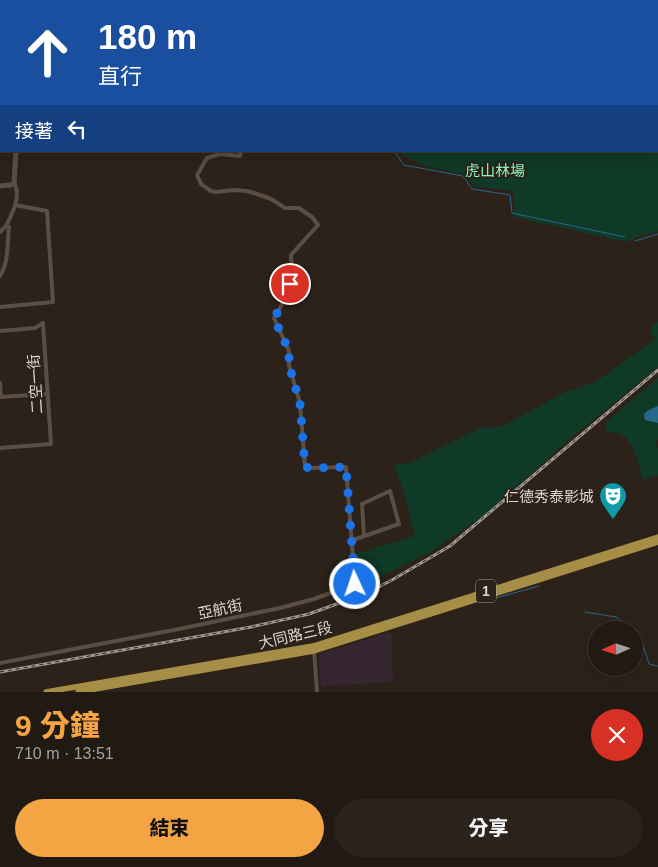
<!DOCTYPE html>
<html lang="zh-TW">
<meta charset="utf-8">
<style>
body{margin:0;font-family:Arial,"Noto Sans TC",sans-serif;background:#29231c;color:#f1f3f6;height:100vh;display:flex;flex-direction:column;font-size:19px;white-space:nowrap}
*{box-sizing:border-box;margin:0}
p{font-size:16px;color:#a2a1a0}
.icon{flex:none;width:28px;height:28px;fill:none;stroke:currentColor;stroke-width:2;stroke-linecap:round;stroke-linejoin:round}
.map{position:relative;height:692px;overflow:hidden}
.side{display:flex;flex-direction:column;background:#211a13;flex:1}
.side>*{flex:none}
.guide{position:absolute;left:0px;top:0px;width:659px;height:152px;box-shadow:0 5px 20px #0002,0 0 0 1px #3e3833;background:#1a4fa0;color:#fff;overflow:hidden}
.needle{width:32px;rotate:267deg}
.fabs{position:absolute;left:588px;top:621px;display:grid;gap:10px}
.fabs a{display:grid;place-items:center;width:55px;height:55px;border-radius:50%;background:#211a13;box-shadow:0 5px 20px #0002,0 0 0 1px #3e3833;font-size:25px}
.pin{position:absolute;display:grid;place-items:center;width:42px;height:42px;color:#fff;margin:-21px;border:2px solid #fff;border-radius:50%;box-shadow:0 1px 5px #0007}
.me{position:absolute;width:55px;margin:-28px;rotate:357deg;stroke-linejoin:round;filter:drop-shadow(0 0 4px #0008)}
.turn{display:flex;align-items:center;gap:18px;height:105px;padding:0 15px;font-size:22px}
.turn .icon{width:65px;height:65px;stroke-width:2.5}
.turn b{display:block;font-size:35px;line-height:42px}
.then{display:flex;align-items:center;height:48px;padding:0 15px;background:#0003;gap:10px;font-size:19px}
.round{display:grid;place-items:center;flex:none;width:52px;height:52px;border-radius:26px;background:#29231c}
.head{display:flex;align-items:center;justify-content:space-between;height:85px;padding:0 15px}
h1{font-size:30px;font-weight:800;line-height:38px;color:#f4a443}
.cta{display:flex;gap:10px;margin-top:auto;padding:10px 15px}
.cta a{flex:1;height:58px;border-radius:30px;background:#f4a443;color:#111;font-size:20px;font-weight:800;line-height:58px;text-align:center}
.cta a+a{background:#29231c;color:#f1f3f6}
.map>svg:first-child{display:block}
</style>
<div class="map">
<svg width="658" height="692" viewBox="0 0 658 692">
<rect width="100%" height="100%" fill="#2c2219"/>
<path fill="#36262f" d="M391 632 393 682 321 686 319 654Z"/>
<path fill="#0f3a27" d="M170 0H643L183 1Z
M658 77V231L639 236 626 242 514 217 513 191 475 186 463 174 423 165 403 155 400 151H658Z
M658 321V367L571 438 487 513 431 552 357 588 355 554 415 536 404 493 394 465 409 463 480 428 503 426 565 392 597 381 654 340 650 327Z
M658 378V439L655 442 658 449V475L643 479C636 459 633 428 607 433L606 422Z"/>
<path fill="#26688c" d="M658 406V423L645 420 644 414 647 411Z"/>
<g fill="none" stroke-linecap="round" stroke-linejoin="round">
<path stroke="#26688c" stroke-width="1" d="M189 0 192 1
M394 151 404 165 463 176 472 189 510 195 512 213 625 237
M635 241 658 234
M492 599 539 586
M585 612 616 617 631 630
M634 632 641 638 649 664 658 666"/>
<path stroke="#5b4e45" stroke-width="4" d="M0 127H1
M0 232 6 226
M0 276C9 262 7 243 9 227L6 226C12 214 22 196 14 183
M0 307 53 302 47 211 15 205
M0 331 35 328 43 323
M0 383 1 397
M0 397 47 394
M0 448 51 444 43 323
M353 540 399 524 390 491 362 504 364 536
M314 650 317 692
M0 663 179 629 280 608 314 599 355 584 346 467 311 468 305 467 300 403 289 365V351L274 318C289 295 293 282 291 255L318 225 312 217 299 208H285L271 199 257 194 247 191 234 190 216 192 211 191 201 184 197 175 207 158 220 154 240 156 241 151"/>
<path stroke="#5b4e45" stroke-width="5" d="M17 1V0
M0 186 11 185 14 183 16 151"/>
<path stroke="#a68e46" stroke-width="5.5" d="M46 692 313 646 658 537
M78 692 314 651 658 542"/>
<g stroke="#a09891" stroke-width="3">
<path id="rail" d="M0 672 251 627 309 614 367 593 392 580 450 546 658 370"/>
</g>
<use href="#rail" stroke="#2c2219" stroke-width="1" stroke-dasharray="4" stroke-linecap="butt"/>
</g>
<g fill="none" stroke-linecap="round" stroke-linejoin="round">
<path stroke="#1a73e8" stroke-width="9" stroke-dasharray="0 16.2" d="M290 284 286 299 274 318 289 351V365L300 403 305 467 311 468 346 467 355 584"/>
</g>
<defs>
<g id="theatre-pin" transform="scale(1.4375)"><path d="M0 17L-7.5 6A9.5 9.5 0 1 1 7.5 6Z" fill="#0f9aa8" stroke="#2c2219"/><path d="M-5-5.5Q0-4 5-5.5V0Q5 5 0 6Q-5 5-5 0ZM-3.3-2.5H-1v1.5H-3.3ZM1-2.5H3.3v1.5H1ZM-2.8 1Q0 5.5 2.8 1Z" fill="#fff"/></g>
</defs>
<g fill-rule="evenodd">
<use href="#theatre-pin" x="613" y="496"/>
</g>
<g text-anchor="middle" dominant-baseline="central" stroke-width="4" stroke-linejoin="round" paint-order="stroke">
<rect fill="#2c2219" stroke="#a8a099" stroke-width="1" x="476" y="579.5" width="20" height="23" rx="4"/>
<g font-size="14" font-weight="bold" fill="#ddd6d0">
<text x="486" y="591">1</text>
</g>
<g font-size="15" fill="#92f5c2" stroke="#2c2219">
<text x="495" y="170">虎山林場</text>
</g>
<g font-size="15" fill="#ddd6d0" stroke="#2c2219">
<text transform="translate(35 384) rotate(-94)">二空一街</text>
<text transform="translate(220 609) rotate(-12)">亞航街</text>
<text transform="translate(295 635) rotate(-13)">大同路三段</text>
</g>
<g font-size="15" fill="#ddd6d0" stroke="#2c2219" text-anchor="end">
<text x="594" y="496">仁德秀泰影城</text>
</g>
</g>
</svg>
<div class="fabs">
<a><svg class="needle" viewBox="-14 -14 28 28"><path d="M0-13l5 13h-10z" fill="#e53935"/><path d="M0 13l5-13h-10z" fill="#a2a1a0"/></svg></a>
</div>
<div class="pin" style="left:290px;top:284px;background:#d93025"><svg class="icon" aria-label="arrive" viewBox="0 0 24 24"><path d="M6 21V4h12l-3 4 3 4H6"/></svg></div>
<svg class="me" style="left:355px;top:584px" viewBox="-20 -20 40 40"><circle r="17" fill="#1a73e8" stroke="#fff" stroke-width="3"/><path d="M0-11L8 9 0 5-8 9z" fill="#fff"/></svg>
<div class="guide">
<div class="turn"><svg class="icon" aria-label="ahead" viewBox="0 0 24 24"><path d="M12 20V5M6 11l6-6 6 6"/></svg><div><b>180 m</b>直行</div></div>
<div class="then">接著<svg class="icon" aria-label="left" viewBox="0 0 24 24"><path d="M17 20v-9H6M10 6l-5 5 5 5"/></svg></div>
</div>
</div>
<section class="side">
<div class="head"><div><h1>9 分鐘</h1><p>710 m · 13:51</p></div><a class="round" style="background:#d93025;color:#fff"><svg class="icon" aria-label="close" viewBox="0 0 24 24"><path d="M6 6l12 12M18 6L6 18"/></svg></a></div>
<div class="cta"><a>結束</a><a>分享</a></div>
</section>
